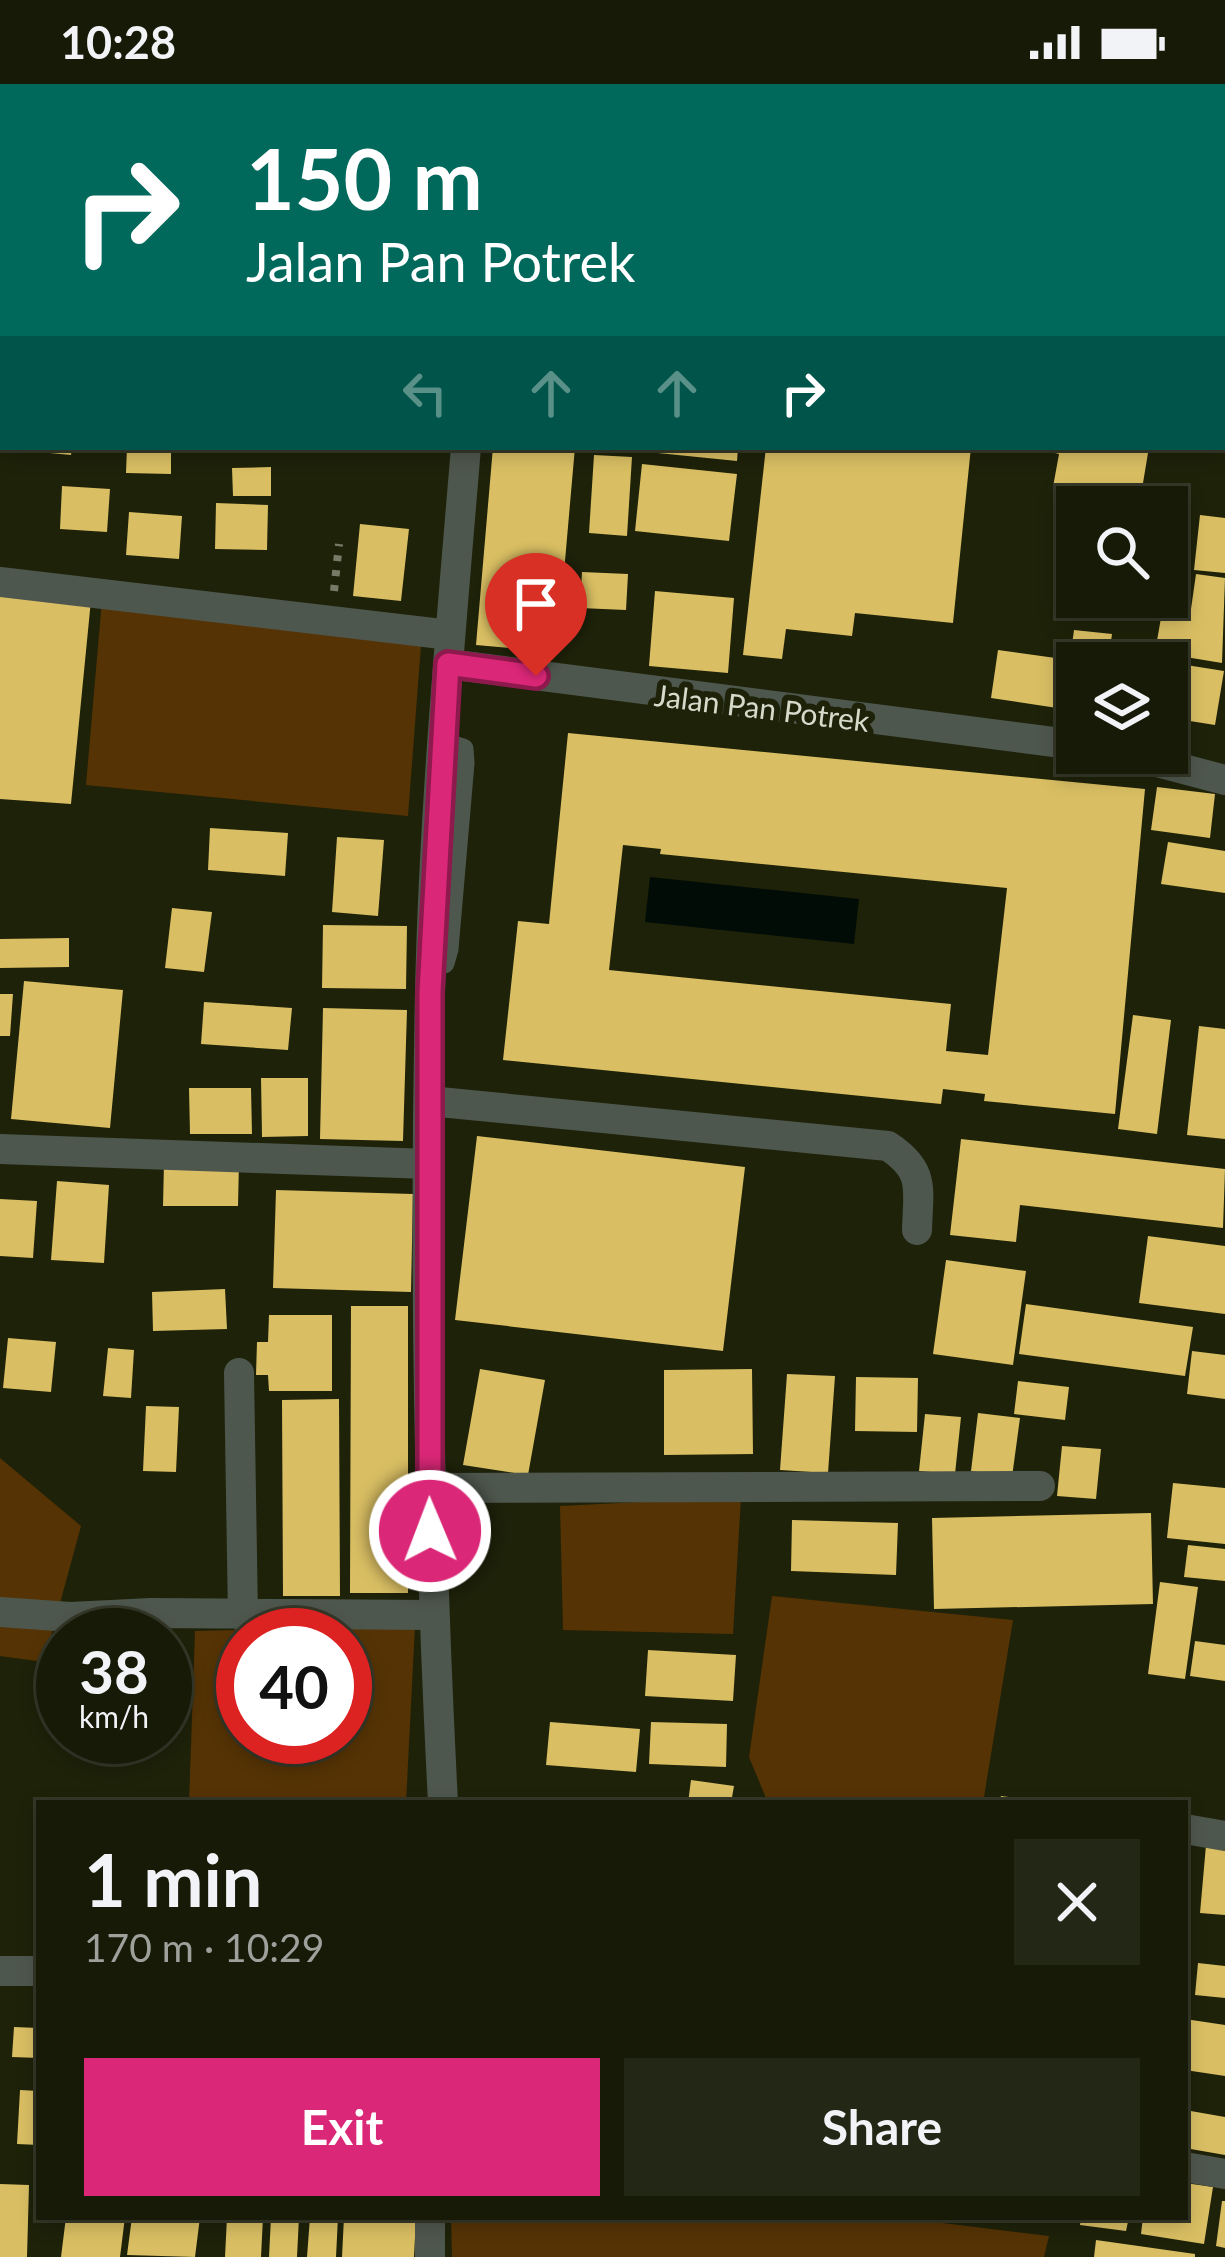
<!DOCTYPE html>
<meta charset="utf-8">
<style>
body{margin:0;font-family:Lato,sans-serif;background:#232715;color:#f1f3f6;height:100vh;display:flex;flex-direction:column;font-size:45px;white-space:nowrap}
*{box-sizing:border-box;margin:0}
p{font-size:39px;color:#9ea19b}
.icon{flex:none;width:66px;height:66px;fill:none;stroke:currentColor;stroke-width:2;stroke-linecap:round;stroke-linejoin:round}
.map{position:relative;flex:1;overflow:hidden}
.side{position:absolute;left:36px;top:1716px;width:1152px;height:420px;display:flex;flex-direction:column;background:#161a07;border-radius:0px;box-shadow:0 6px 18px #0003,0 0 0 3px #353828}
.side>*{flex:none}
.hud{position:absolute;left:0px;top:0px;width:1227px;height:366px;box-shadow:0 6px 18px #0003,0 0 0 3px #353828;background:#00695c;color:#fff;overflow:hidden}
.controls{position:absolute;left:1056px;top:402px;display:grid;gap:24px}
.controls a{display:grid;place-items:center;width:132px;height:132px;border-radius:0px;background:#161a07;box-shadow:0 6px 18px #0003,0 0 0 3px #353828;font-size:60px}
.speed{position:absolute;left:36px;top:1524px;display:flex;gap:24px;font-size:60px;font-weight:700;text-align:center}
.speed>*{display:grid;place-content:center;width:156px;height:156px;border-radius:50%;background:#161a07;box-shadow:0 6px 18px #0003,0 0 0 3px #353828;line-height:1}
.speed small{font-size:30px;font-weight:400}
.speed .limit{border:18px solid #d22;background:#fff;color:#111}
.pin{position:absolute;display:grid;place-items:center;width:102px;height:102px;color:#fff;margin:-123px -51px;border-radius:50% 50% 50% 0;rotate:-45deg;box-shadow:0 0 12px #0007}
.pin .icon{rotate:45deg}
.me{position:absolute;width:132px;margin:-66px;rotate:359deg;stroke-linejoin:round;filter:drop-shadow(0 0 9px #0008)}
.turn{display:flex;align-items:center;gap:42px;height:252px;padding:0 48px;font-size:54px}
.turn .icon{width:156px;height:156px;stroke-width:2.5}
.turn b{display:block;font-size:84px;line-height:102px}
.lanes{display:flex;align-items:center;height:114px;padding:0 48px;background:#0003;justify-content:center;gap:60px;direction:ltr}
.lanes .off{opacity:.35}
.round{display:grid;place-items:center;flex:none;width:126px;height:126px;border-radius:0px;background:#232715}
.summary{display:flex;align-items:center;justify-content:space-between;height:204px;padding:0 48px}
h1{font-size:72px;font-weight:700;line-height:90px}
.button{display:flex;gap:24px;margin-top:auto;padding:24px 48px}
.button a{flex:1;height:138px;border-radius:0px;background:#db2777;color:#fff;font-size:48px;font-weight:700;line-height:138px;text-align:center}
.button a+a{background:#232715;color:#f1f3f6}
.status{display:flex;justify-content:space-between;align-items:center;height:84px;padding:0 60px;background:#161a07;direction:ltr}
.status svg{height:33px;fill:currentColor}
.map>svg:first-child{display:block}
</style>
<div class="status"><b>10:28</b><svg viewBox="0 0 49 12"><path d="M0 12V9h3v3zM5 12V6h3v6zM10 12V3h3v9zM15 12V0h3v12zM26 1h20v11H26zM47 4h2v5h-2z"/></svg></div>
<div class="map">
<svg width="1225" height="2173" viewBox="0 0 1225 2173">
<rect width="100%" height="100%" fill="#1e2209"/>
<path fill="#553305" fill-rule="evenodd" d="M102 516 422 548 408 732 86 701Z
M0 1374 81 1442 44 1578 0 1572Z
M741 1413 733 1550 563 1546 560 1422Z
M772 1512 1013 1536 983 1719H768L749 1673Z
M415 1542 406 1719H189L195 1547ZM243 1551H345V1653H243Z
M451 2133H893L1049 2152 1044 2173H452Z"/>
<path fill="#020c07" d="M650 793 859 815 854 860 645 838Z"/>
<path fill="#d9be63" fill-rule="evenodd" d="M18 363H72L71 371 18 366Z
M127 363H171V390L126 389Z
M493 363H575L557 568 476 561Z
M628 363H738L737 377 628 366Z
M766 363H971L953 539 855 529 852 552 786 545 782 575 743 571Z
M1031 363H1149L1140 417 1053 403 1059 370Z
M594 371 632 373 627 452 589 449Z
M642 380 737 390 729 457 635 447Z
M271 383V412H233L232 384Z
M62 402 110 405 107 448 60 445Z
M216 419 268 421 267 466 215 465Z
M129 428 182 432 179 475 126 471Z
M1200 431 1225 434V489L1194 486Z
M360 440 409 445 401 517 353 512Z
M1061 473 1077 476V513H1108L1106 524 1055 518Z
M582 488 628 490 626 526 580 524Z
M1196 490 1225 494 1222 579 1155 568 1162 528 1190 532Z
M655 507 734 514 728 589 649 582Z
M0 509 91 516 71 720 0 715Z
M1074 546 1112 550 1108 579H1077V627L991 614 998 566 1070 576Z
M1180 580 1224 587 1215 641 1171 634Z
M568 649 1145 705 1115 1030 984 1017 985 1010 943 1005 941 1020 503 976 518 837 549 840ZM623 761 661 765 660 770 1007 804 988 971 946 967 951 920 609 886Z
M1157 703 1215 710 1210 754 1151 746Z
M210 744 288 749 285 792 208 786Z
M337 753 384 756 378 832 332 828Z
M1168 758 1225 767V809L1161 800Z
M172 824 212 828 204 888 165 884Z
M323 841 407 842 406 905 322 904Z
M69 854V883L0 884V855Z
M24 897 123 906 110 1044 11 1035Z
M0 910H13L10 952H0Z
M204 918 292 924 288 966 201 960Z
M323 924 407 926 403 1057 320 1055Z
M1133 931 1171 936 1157 1050 1118 1045Z
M1199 942 1225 945V1055L1187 1051Z
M261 994H308V1052L262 1053Z
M189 1004H251L252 1050H190Z
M477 1052 745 1083 723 1267 455 1236Z
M961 1055 1225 1085 1223 1144 1020 1121 1016 1158 950 1151Z
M164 1078H239L238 1122H163Z
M57 1097 109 1101 104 1179 51 1176Z
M276 1106 413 1110 411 1208 273 1204Z
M0 1115 37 1117 33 1174 0 1172Z
M1148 1152 1225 1162V1230L1139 1219Z
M946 1176 1026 1187 1013 1281 933 1270Z
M225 1205 227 1245 153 1247 152 1208Z
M1026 1220 1193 1243 1185 1292 1019 1270Z
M351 1222H408V1509H350Z
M269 1231H332V1307H269L268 1291H256L257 1258H268Z
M8 1254 56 1258 51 1308 3 1304Z
M108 1264 134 1266 131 1314 103 1312Z
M1192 1267 1225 1271V1315L1187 1310Z
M480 1285 545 1296 528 1391 463 1381Z
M752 1285 753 1370 664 1371V1286Z
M787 1290 835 1292 828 1389 780 1386Z
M856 1293 918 1294 917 1348 855 1347Z
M1018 1297 1069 1303 1065 1336 1014 1330Z
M339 1315 340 1512H283L282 1316Z
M146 1322 179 1323 176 1388 143 1387Z
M978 1329 1020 1334 1012 1393 971 1387Z
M925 1330 961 1333 955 1390 919 1387Z
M1062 1362 1101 1365 1096 1415 1057 1412Z
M1173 1399 1225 1404V1460L1167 1454Z
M1151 1429 1153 1520 934 1525 932 1434Z
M792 1436 898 1439 896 1491 791 1487Z
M1188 1461 1225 1465V1497L1184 1493Z
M1160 1498 1198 1503 1185 1595 1148 1590Z
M1195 1557 1225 1561V1597L1190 1592Z
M648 1566 736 1571 733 1617 645 1612Z
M550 1638 640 1645 636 1688 546 1681Z
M651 1638 727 1640 726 1683 649 1680Z
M691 1696 734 1702 731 1719H688Z
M1001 1712 1031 1716 1030 1719H999Z
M1206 1761 1225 1762V1831L1200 1829Z
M1198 1879 1225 1882V1914L1195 1911Z
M1185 1935 1225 1941V1992L1185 1986Z
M14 1943 39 1944V1974L12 1973Z
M20 2006 39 2007V2061L17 2060Z
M1185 2026 1225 2033V2071L1185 2064Z
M1185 2099 1213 2103 1204 2160 1141 2150 1143 2133H1185Z
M0 2100 29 2101 27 2173H0Z
M1222 2117H1225V2164L1216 2162Z
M66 2133H125L120 2173H61Z
M132 2133H200L195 2173 127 2171Z
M227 2133H263L261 2173H225Z
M271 2133H299L297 2173H269Z
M310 2133H338L336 2173H307Z
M344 2133H416L414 2173H342Z
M1081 2133H1129L1126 2147 1080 2141Z
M1096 2156 1195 2170V2173H1094Z"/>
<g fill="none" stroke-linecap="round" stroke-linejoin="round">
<path stroke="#767a66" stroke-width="8" stroke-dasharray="6 9" stroke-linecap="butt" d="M334 507 339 460"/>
<path stroke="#4e574e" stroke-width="21" d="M430 3V0
M431 879H444L448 865 464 679 463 665 444 659"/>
<path stroke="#4e574e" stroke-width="30" d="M1098 3 1099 0
M1126 3 1127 0
M1224 251H1225
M0 275 3 254
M0 498 450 551
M448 580 1077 661
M1123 669 1225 696
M429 1017 888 1062C926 1087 918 1105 917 1146
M0 1065 429 1080
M239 1289 243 1533
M429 1404 1040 1402
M0 1528 70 1533 151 1529 433 1531
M1185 1745 1225 1752
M1185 2083 1225 2090
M430 2173V2133"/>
<path stroke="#4e574e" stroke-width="30" d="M629 3V0
M443 1719C429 1449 424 1179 430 908 434 726 451 544 466 363
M0 1887H39"/>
</g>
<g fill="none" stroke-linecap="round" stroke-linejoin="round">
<g stroke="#8e194d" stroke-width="30">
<path id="route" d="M430 1447V908L448 580 536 592"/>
</g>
<use href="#route" stroke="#db2777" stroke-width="21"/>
</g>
<g text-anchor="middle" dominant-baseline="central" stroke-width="12" stroke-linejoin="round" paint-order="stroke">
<g font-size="30" fill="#d6daca" stroke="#1e2209">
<text transform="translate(762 623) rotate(7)">Jalan Pan Potrek</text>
</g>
</g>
</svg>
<div class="controls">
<a><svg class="icon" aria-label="search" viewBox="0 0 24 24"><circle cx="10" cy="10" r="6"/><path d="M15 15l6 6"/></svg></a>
<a><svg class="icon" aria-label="layers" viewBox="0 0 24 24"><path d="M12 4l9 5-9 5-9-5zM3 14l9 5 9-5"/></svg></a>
</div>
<div class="speed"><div>38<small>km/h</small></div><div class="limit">40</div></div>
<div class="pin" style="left:536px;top:592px;background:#d93025"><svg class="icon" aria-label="arrive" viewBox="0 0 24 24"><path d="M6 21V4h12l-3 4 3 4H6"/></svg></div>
<svg class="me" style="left:430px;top:1447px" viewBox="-20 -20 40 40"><circle r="17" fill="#db2777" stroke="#fff" stroke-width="3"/><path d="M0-11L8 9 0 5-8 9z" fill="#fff"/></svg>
<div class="hud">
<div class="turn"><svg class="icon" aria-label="right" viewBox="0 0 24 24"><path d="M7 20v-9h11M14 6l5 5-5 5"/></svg><div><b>150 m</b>Jalan Pan Potrek</div></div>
<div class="lanes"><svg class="icon off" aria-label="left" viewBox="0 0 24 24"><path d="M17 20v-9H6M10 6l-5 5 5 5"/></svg><svg class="icon off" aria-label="ahead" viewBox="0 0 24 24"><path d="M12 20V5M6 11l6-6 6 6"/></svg><svg class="icon off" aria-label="ahead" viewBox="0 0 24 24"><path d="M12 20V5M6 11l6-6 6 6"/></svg><svg class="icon" aria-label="right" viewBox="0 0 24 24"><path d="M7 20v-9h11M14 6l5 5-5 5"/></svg></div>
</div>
<section class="side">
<div class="summary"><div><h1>1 min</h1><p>170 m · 10:29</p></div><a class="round"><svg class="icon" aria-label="close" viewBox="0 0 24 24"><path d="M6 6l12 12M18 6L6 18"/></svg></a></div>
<div class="button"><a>Exit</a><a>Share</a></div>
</section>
</div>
